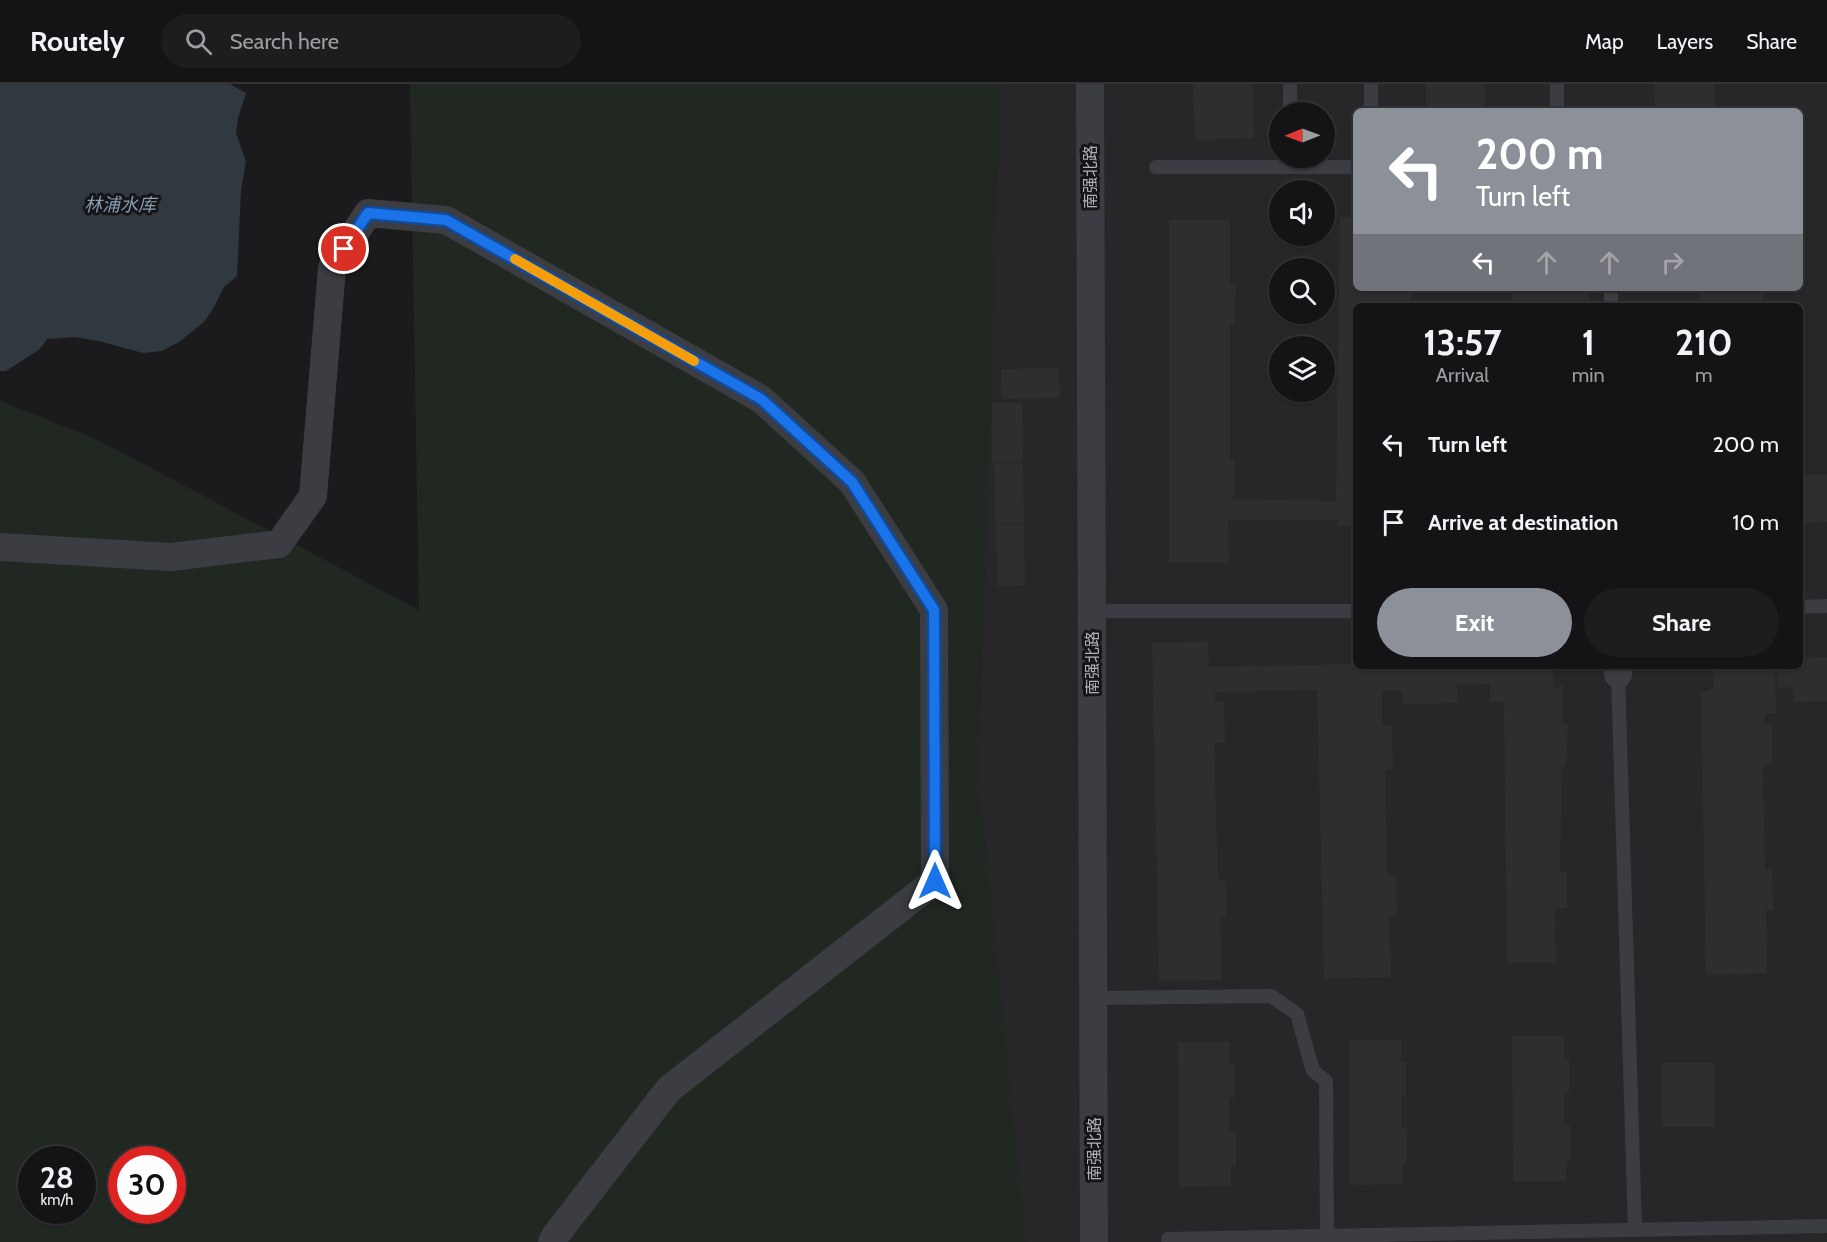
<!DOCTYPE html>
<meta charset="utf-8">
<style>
body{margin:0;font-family:Cabin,"Noto Sans SC",sans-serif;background:#1d1d1f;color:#f1f3f6;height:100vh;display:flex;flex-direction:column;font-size:22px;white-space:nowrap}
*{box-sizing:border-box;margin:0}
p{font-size:20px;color:#9d9ea1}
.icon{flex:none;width:33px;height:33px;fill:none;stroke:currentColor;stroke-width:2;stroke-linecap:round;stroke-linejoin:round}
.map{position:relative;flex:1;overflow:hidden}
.side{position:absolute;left:1353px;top:219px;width:450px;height:366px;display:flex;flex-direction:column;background:#141416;border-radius:9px;box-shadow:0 2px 4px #0004,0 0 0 2px #333335}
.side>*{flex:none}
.guide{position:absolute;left:1353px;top:24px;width:450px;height:183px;border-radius:9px;box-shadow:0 2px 4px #0004,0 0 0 2px #333335;background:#8c9099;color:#fff;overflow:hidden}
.needle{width:39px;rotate:269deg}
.buttons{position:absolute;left:1269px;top:18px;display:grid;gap:12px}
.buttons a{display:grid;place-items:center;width:66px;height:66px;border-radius:50%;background:#141416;box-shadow:0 2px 4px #0004,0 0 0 2px #333335;font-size:30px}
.speed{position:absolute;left:18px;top:1062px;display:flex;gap:12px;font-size:30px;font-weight:700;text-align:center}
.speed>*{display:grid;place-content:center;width:78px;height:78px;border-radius:50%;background:#141416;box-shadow:0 2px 4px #0004,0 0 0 2px #333335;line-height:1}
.speed small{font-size:15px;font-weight:400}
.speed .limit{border:9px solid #d22;background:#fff;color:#111}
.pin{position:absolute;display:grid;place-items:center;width:51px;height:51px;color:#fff;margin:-26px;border:3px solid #fff;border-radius:50%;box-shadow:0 2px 6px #0007}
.me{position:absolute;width:66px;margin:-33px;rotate:0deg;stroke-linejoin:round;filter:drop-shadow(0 0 4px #0008)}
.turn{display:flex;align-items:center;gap:21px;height:126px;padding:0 24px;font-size:27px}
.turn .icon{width:78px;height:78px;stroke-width:2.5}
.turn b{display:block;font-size:42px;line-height:51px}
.lanes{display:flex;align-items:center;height:57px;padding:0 24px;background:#0003;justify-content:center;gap:30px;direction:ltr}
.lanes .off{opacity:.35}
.eta{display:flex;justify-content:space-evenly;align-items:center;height:102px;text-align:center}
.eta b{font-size:36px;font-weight:700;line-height:42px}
.cta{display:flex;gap:12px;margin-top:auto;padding:12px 24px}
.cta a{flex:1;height:69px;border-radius:36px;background:#8c9099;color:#fff;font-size:24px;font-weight:700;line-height:69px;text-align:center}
.cta a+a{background:#1d1d1f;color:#f1f3f6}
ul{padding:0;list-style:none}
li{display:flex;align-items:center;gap:18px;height:78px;padding:0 24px}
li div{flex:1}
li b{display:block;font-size:22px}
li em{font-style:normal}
header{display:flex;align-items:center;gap:36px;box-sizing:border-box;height:84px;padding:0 30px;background:#141416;border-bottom:2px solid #333335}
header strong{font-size:28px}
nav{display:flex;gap:33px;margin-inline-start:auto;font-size:21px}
.search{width:420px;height:54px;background:#1d1d1f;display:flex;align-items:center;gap:15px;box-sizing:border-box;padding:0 21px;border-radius:33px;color:#9d9ea1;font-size:22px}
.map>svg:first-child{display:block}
</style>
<header>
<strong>Routely</strong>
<div class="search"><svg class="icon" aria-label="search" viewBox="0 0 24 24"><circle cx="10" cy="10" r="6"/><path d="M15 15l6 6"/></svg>Search here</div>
<nav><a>Map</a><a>Layers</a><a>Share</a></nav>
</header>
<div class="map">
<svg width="1827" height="1158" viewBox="0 0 1827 1158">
<rect width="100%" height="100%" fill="#1b1b1d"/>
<path fill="#27272a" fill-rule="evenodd" d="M991 0H1827V1158H973L978 689 1000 5ZM1356 27H1800V204H1356ZM1280 28H1324V74H1280ZM1280 106H1324V152H1280ZM1280 184H1324V230H1280ZM1356 222H1800V582H1356ZM1280 262H1324V308H1280Z"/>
<path fill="#212822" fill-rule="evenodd" d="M410 0H1001L978 689 1026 1158H0V317L98 356 419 526ZM32 1076H82V1126H32ZM122 1076H172V1126H122Z"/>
<path fill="#313940" d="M0 0H230L246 9 238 34 236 49 246 78 241 106 237 192 224 203 213 225 204 238 179 258 162 267 143 269 99 257 75 253 47 255 40 265 6 287H0Z"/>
<path fill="#2e2e31" d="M1193 0H1253L1254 54 1195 56Z
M1426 0H1485L1486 27H1426Z
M1654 0H1714L1715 27H1655Z
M1340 133 1356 134V204H1410V222H1356V442H1338V436H1228L1229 479H1169V136H1230V200L1236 199 1235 240H1230V376H1235L1234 413H1230L1232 415 1336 417Z
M1512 204H1589V222H1512Z
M1699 204H1763V222H1700Z
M1059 284 1060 314 1002 315 1001 285Z
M992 319H1022L1023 378H992Z
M994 379H1023L1024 439 995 440Z
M1800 391H1827V438L1800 439Z
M1024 440 1025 501 997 502 996 441Z
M1208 558 1209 583 1356 580V582H1553L1554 605 1563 601 1562 639 1568 640 1566 681 1562 684 1560 786 1567 788V824H1555L1556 879H1507L1504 618 1490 619V600L1457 601 1458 619 1403 620V607H1382V641H1392L1393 685H1385L1387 791H1396L1397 833H1389L1391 893 1324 894 1317 606 1215 608V617H1224L1225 659H1214L1218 795 1226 797V833H1220L1222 896 1159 897 1152 559Z
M1827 573V617L1794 618 1793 603 1778 604 1777 582H1800V574Z
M1713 582H1775L1776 629H1766L1764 641H1772V681H1763L1765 786H1772L1773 826H1766L1767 889 1706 891 1701 609 1714 604Z
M1512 952H1564V975H1569V1008L1564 1009V1041H1570V1077L1566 1078V1097H1513Z
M1350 956H1401V978H1406V1012H1401V1045H1407V1080L1403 1081V1100L1350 1101Z
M1178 958H1229L1230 980H1234V1014H1229V1047H1236V1082L1231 1083V1102L1179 1103Z
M1662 979H1715V1043H1662Z"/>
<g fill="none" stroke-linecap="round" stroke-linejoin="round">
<path stroke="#3c3d42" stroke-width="14" d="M1290 0V28
M1371 0V27
M1557 0V27
M1156 83H1356
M1611 204V222
M1800 523 1827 522
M1092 527H1356
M1620 589 1618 590 1635 1146
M1093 914 1271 912 1297 930 1313 987 1326 997 1327 1158
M1168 1155 1827 1142"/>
<path stroke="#3c3d42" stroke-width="28" d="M1090 0 1094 1158
M0 463 171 473 279 460 313 412 332 184 368 129 446 136 761 315 852 398 934 526 935 797 669 1005 555 1152 552 1158
M1618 582V590"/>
</g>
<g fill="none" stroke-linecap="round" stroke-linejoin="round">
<g stroke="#114b97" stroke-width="15">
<path id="route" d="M344 165 368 129 446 136 761 315 852 398 934 526 935 797"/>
</g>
<use href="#route" stroke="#1a73e8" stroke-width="10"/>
<path stroke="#f59e0b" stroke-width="10" d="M515 175 694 277"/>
</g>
<g text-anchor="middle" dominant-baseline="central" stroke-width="6" stroke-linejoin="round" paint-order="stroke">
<g font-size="16" fill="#aeb2bb" stroke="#161618">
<text transform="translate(1090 93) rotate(-90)">南强北路</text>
<text transform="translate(1092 579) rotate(-90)">南强北路</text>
<text transform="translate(1094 1065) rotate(-90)">南强北路</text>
</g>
<g font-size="18" font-style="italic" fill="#899eb3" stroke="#161618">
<text x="120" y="121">林浦水库</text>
</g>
</g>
</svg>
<div class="buttons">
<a><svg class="needle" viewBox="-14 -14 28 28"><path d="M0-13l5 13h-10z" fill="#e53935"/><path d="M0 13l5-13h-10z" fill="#9d9ea1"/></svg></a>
<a><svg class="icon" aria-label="sound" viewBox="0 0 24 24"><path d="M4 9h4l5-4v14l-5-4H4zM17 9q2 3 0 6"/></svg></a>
<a><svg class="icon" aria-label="search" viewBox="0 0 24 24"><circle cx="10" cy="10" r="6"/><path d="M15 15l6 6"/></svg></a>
<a><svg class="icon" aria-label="layers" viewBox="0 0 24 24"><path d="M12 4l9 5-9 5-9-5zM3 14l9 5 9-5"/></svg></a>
</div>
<div class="speed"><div>28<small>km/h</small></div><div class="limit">30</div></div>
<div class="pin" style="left:344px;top:165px;background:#d93025"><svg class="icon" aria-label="arrive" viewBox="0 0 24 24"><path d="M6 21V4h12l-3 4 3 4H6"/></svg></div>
<svg class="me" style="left:935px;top:797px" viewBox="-20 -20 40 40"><path d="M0-17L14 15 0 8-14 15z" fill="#1a73e8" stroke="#fff" stroke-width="4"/></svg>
<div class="guide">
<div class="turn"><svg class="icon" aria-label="left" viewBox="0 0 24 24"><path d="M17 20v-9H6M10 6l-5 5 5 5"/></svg><div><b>200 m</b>Turn left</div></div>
<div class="lanes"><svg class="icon" aria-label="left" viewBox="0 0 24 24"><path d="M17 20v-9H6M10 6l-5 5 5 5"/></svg><svg class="icon off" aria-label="ahead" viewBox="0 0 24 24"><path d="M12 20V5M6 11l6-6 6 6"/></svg><svg class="icon off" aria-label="ahead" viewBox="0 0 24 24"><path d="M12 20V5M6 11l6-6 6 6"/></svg><svg class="icon off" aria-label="right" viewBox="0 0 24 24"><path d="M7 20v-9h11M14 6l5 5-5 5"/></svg></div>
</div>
<section class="side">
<div class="eta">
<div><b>13:57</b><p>Arrival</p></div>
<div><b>1</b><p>min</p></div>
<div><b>210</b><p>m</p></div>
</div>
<ul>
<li><svg class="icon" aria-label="left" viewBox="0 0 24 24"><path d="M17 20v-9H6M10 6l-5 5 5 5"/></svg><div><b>Turn left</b></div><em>200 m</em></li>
<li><svg class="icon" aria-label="arrive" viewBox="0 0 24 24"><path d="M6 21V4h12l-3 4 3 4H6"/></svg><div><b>Arrive at destination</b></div><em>10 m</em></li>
</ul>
<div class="cta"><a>Exit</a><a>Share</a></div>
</section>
</div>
